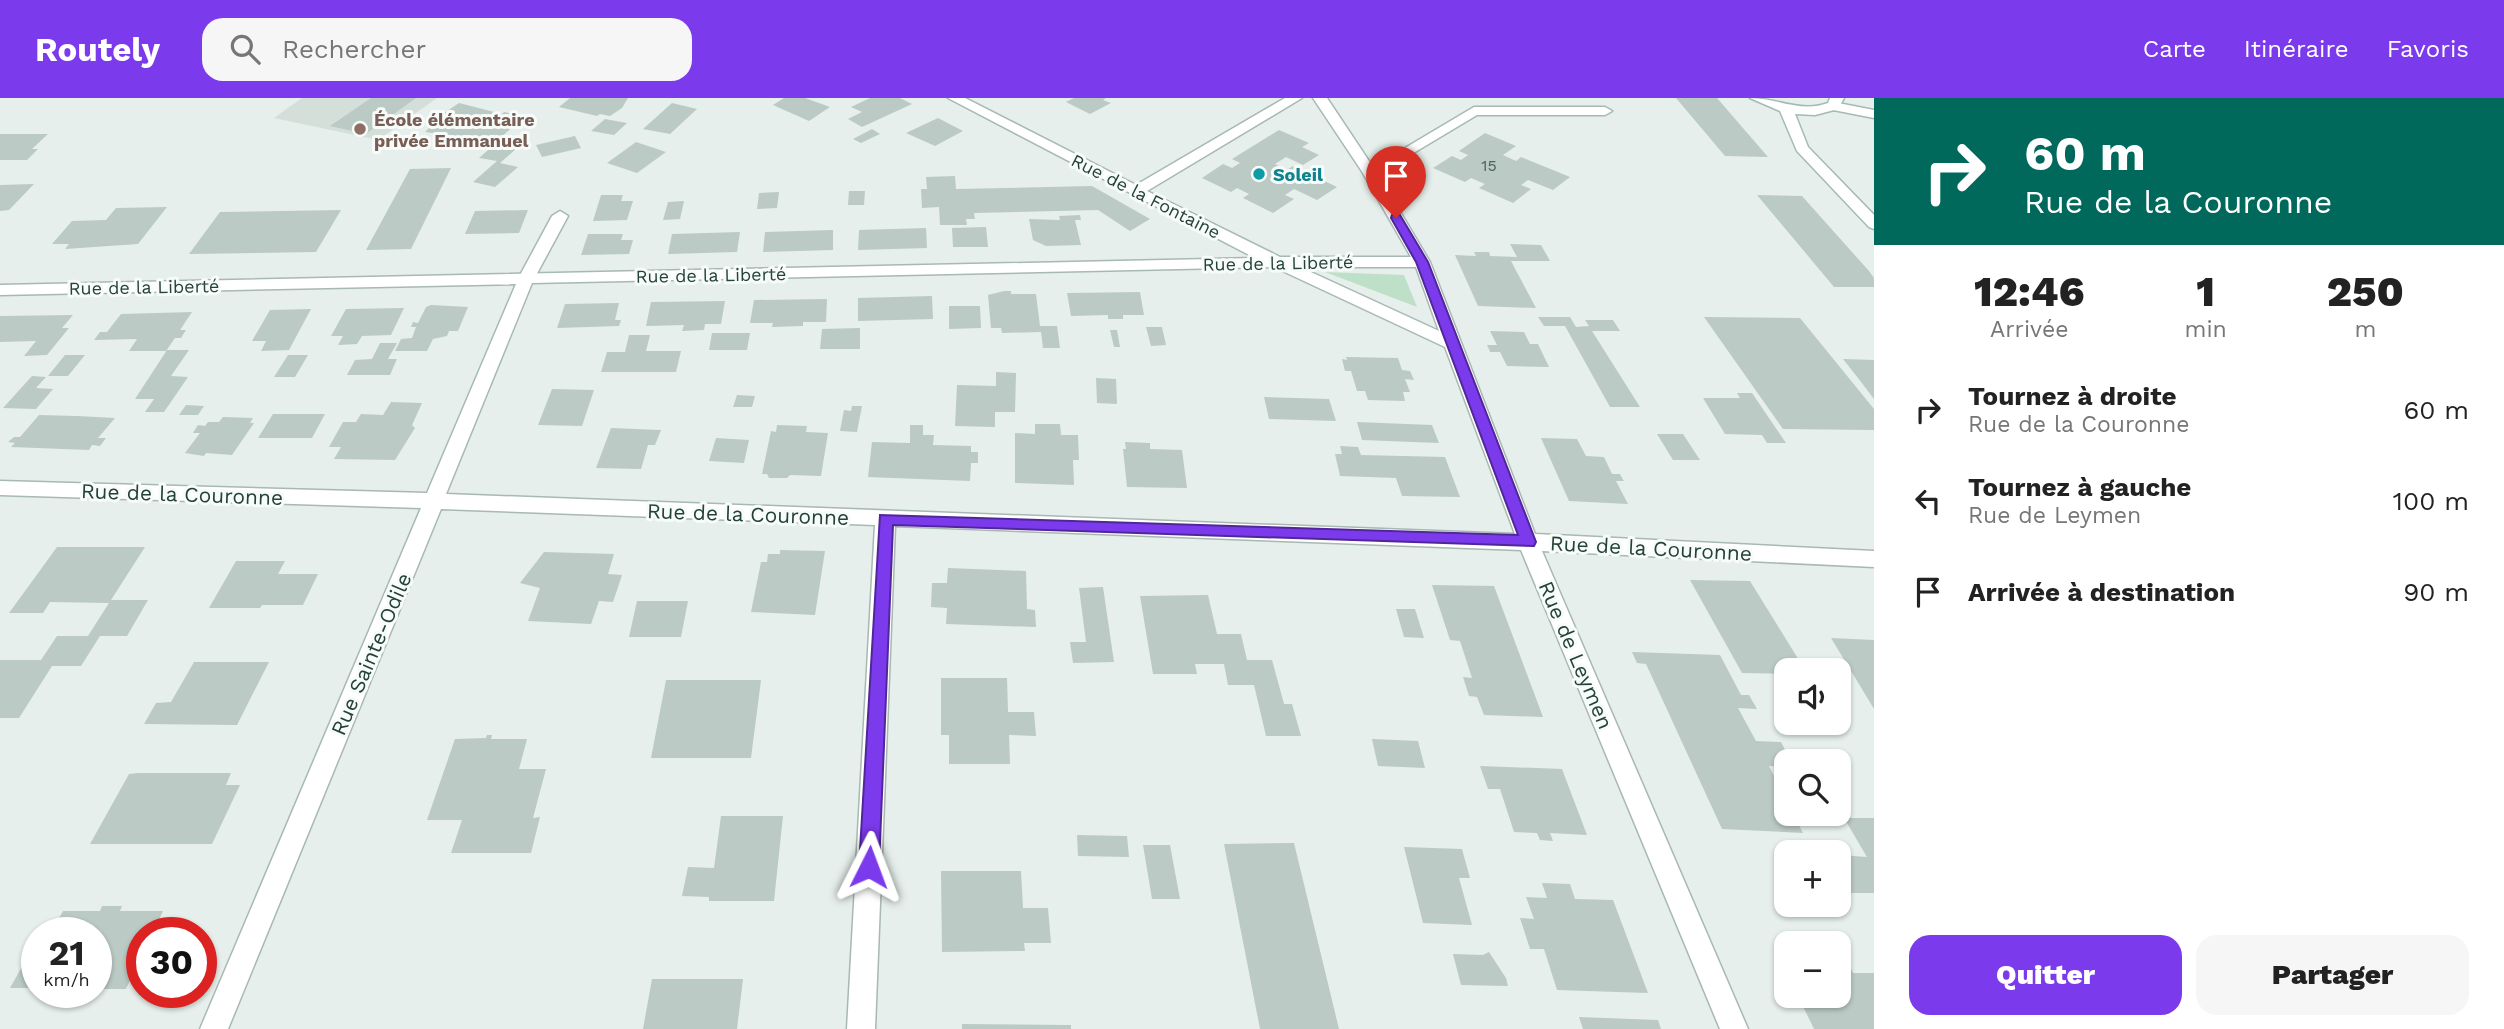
<!DOCTYPE html>
<html lang="fr">
<meta charset="utf-8">
<style>
body{margin:0;font-family:"Work Sans",sans-serif;background:#f6f6f6;color:#222;height:100vh;display:flex;flex-direction:column;font-size:26px;white-space:nowrap}
*{box-sizing:border-box;margin:0}
p{font-size:23px;color:#767676}
.icon{flex:none;width:38px;height:38px;fill:none;stroke:currentColor;stroke-width:2;stroke-linecap:round;stroke-linejoin:round}
.map{position:relative;flex:1;overflow:hidden}
.sheet{display:flex;flex-direction:column;background:#fff;width:630px}
.sheet>*{flex:none}
.banner{background:#00695c;color:#fff;overflow:hidden}
.controls{position:absolute;left:1774px;top:560px;display:grid;gap:14px}
.controls a{display:grid;place-items:center;width:77px;height:77px;border-radius:14px;background:#fff;box-shadow:0 2px 5px #0004;font-size:35px}
.speed{position:absolute;left:21px;top:819px;display:flex;gap:14px;font-size:35px;font-weight:700;text-align:center}
.speed>*{display:grid;place-content:center;width:91px;height:91px;border-radius:50%;background:#fff;box-shadow:0 2px 5px #0004;line-height:1}
.speed small{font-size:18px;font-weight:400}
.speed .limit{border:10px solid #d22;background:#fff;color:#111}
.pin{position:absolute;display:grid;place-items:center;width:60px;height:60px;color:#fff;margin:-72px -30px;border-radius:50% 50% 50% 0;rotate:-45deg;box-shadow:0 0 7px #0007}
.pin .icon{rotate:45deg}
.me{position:absolute;width:77px;margin:-38px;rotate:3deg;stroke-linejoin:round;filter:drop-shadow(0 0 5px #0008)}
.turn{display:flex;align-items:center;gap:24px;height:147px;padding:0 35px;font-size:32px}
.turn .icon{width:91px;height:91px;stroke-width:2.5}
.turn b{display:block;font-size:49px;line-height:60px}
.eta{display:flex;justify-content:space-evenly;align-items:center;height:119px;text-align:center}
.eta b{font-size:42px;font-weight:800;line-height:49px}
.action{display:flex;gap:14px;margin-top:auto;padding:14px 35px}
.action a{flex:1;height:80px;border-radius:21px;background:#7c3aed;color:#fff;font-size:28px;font-weight:800;line-height:80px;text-align:center}
.action a+a{background:#f6f6f6;color:#222}
ul{padding:0;list-style:none}
li{display:flex;align-items:center;gap:21px;height:91px;padding:0 35px}
li div{flex:1}
li b{display:block;font-size:26px}
li em{font-style:normal}
header{display:flex;align-items:center;gap:42px;box-sizing:border-box;height:98px;padding:0 35px;background:#7c3aed;color:#fff}
header strong{font-size:33px}
nav{display:flex;gap:38px;margin-inline-start:auto;font-size:24px}
.search{width:490px;height:63px;background:#f6f6f6;display:flex;align-items:center;gap:18px;box-sizing:border-box;padding:0 24px;border-radius:21px;color:#767676;font-size:26px}
main{display:flex;flex:1;min-height:0}
.map>svg:first-child{display:block}
</style>
<header>
<strong>Routely</strong>
<div class="search"><svg class="icon" aria-label="search" viewBox="0 0 24 24"><circle cx="10" cy="10" r="6"/><path d="M15 15l6 6"/></svg>Rechercher</div>
<nav><a>Carte</a><a>Itinéraire</a><a>Favoris</a></nav>
</header>
<main>
<div class="map">
<svg width="1874" height="931" viewBox="0 0 1874 931">
<rect width="100%" height="100%" fill="#e6efeb"/>
<path fill="#d4dfda" d="M302 0H437L378 42 274 20Z"/>
<path fill="#bfe0c8" d="M1325 174 1404 177 1417 209Z"/>
<path fill="#bbcac4" d="M371 0H416L366 36 330 28Z
M570 0H628L622 10 610 18 600 16 597 18 559 9Z
M784 0H805L830 9 809 23 773 7Z
M870 0H900L912 6 862 29 848 21 862 14 851 9Z
M1074 0H1106L1103 2 1111 5 1090 16 1066 4Z
M1676 0H1717L1768 59 1725 58Z
M459 5 502 16 504 14 525 18 499 41 496 40 485 46 470 43 474 41 425 34 432 27 428 26Z
M672 5 697 11 670 36 643 31Z
M938 20 963 33 935 48 906 35Z
M605 21 627 25 614 37 591 33Z
M872 31 880 36 861 45 853 41Z
M1279 32 1309 45 1302 49 1319 57 1303 67 1286 59 1275 66 1287 72 1293 68 1337 89 1317 102 1294 91 1285 97 1294 101 1273 115 1243 100 1249 96 1237 90 1231 94 1202 80 1223 66 1232 70 1240 65 1232 61Z
M1485 35 1516 48 1503 57 1516 63 1521 59 1570 79 1553 92 1528 82 1521 87 1531 91 1513 105 1479 90 1485 86 1471 80 1465 84 1433 70 1452 58 1461 62 1468 57 1459 53Z
M0 36H48L32 51H38L27 62H0Z
M575 38 581 50 542 59 536 47Z
M636 44 666 54 637 75 607 65Z
M495 46 516 51 500 65 518 69 495 89 473 84 497 63 479 60Z
M451 70 411 151 366 152 410 71Z
M955 78 956 91 1092 88 1150 121 1130 133 1098 112 974 115 975 121H966L967 127H940L939 109 922 110 921 91H927L926 79Z
M34 86 9 112 0 113V87Z
M849 93H865L864 107H848Z
M779 94 777 110 757 111 759 95Z
M601 97H623L621 103H633L627 122 593 123Z
M1757 97 1802 98 1869 173 1874 180V189H1834Z
M684 103 680 121 663 122 668 104Z
M167 109 138 146 65 151 69 146H52L72 123 106 122 116 110Z
M341 112 316 154 189 156 220 114Z
M528 112 519 135 465 136 475 113Z
M1080 117 1081 122H1075L1081 147 1046 148 1033 142 1029 121 1060 122 1059 118Z
M986 129 988 149H953L952 130Z
M926 130 927 150 858 152 859 132Z
M833 132V152L763 154 765 134Z
M740 134 737 154 668 156 672 136Z
M588 136H623L621 142H633L629 156 581 157Z
M1510 146 1541 147 1550 163H1511L1536 210 1478 208 1455 157 1476 158 1474 154H1489L1490 158 1517 159Z
M1004 193H1011V196H1036L1040 228H1057L1060 250H1043L1041 234 1002 235 1001 230H991L988 197Z
M1140 194 1144 217H1123V221H1108V217L1071 218 1067 195Z
M932 198 933 221 858 223V200Z
M827 201 826 224H803V228L772 229 773 225H750L754 202Z
M725 203 721 226H705L704 232 682 233 684 227 646 228 651 204Z
M619 205 615 222H621L619 228 557 230 565 206Z
M431 207 468 209 458 233H449L447 238 433 241 427 253H395L401 241 412 240 416 229H411L413 224 418 225 426 209Z
M949 208H980L981 230 949 231Z
M404 210 391 237 362 238 357 246 338 247 343 238H331L346 211Z
M311 211 289 252 261 253 266 243H252L270 212Z
M192 214 180 232H186L181 240H175L166 253H129L137 241 94 242 100 234H107L121 216Z
M73 217 62 230H69L47 257 24 258 36 243 0 244V218Z
M1538 219H1570L1576 229 1589 228 1585 222H1613L1620 233H1592L1640 309H1610L1565 228H1544Z
M1704 219 1800 220 1874 311V332L1783 331Z
M1146 229H1162L1166 247 1151 248Z
M860 230V251H820L822 231Z
M1110 232H1117L1120 249H1114Z
M1490 233 1524 234 1530 246H1538L1549 269 1507 268 1500 254H1490L1489 251 1487 247H1497Z
M712 235H750L747 252H709Z
M629 237H650L646 253H681L676 274H601L607 254H625Z
M380 245H397L388 261H397L390 277H347L355 262 372 261Z
M167 252H189L171 278 188 279 164 314H145L154 301H135Z
M65 257H85L68 278H48Z
M288 257H308L295 279H274Z
M1346 259 1398 260 1402 272 1410 273 1414 282 1405 281 1410 294H1403L1405 303 1368 302 1365 293H1357L1351 273H1345L1342 261 1347 262Z
M1843 261 1874 262V301L1858 280Z
M996 274 1016 275 1015 314H995V329L955 328 957 287 996 288Z
M32 278 46 279 36 290 53 291 36 311 3 310Z
M1096 280 1116 281 1117 306 1097 305Z
M552 291 594 292 582 328 538 327Z
M1737 295H1752L1786 345H1767L1762 337 1725 336 1703 300H1740Z
M737 297 755 298 752 309H733Z
M1264 299 1329 301 1336 323 1269 321Z
M391 304 422 305 412 327 415 330 395 362 334 361 341 349H329L343 324H356L361 316 383 317Z
M186 307 204 308 198 317H179Z
M852 308H862L857 334 840 333 844 312 851 313Z
M273 316H325L312 340H258Z
M39 317 77 318 115 320 98 340H106L100 348 92 347 89 352 11 349 15 345 8 344 14 339H20Z
M223 319 253 320 250 325H254L232 357 206 355 204 358 185 355 200 335H193L198 327 205 328 208 324H219Z
M1357 324 1432 327 1439 345 1362 342Z
M1035 326H1060L1061 337H1078L1079 362H1073L1074 387 1015 385V335L1035 336Z
M777 327 807 328 806 334 828 335 821 378 790 377 787 380H769L767 376H762L771 333 776 334Z
M910 327H923V337H934L933 347 971 348V354H978V365H971L970 383 868 379 872 344 910 345Z
M611 330 661 332 655 347H648L641 371 596 370Z
M1657 336H1683L1700 362H1673Z
M716 340 749 342 744 365 709 363Z
M1541 340 1577 341 1586 358 1604 359 1612 376H1620L1622 380 1624 383H1616L1628 406 1569 403Z
M1125 344 1150 345V351L1182 352 1187 390 1127 389 1123 351H1126Z
M1340 348 1358 349 1361 357 1445 359 1460 399 1402 398 1396 380 1340 378 1335 356H1342Z
M57 449H145L111 502H148L127 538H100L81 568H52L19 620H0V562H41L57 538H88L109 505 50 504 43 515H9Z
M780 452 825 453 815 517 751 514 761 464H767L768 456H780Z
M544 454 614 456 608 476 622 477 613 504 599 503 591 526 528 523 540 490 520 485Z
M236 463H285L278 476H318L303 507H262L260 510H209Z
M948 470 1026 473 1027 511 1035 512 1036 529 946 526 947 510 931 509 932 485H947Z
M1690 482 1750 483 1805 572H1787V576L1742 575Z
M1432 487 1494 488 1543 619 1484 617 1477 599 1469 598 1463 579 1472 580 1460 543 1450 542Z
M1103 489 1114 564 1073 565 1070 544H1086L1079 490Z
M1208 497 1217 536H1241L1247 562H1272L1284 606H1292L1301 638H1266L1254 587H1228L1224 566H1195L1197 576H1153L1140 498Z
M637 503H688L681 539H629Z
M1396 511H1415L1424 540 1404 539Z
M1831 540 1874 542V611L1865 596Z
M1632 554 1720 557 1741 597H1749L1757 611 1738 610 1756 643 1781 644 1791 663H1787V669L1769 668 1787 703V716H1793L1803 735 1722 731 1646 566 1637 565Z
M194 564H269L237 627 144 626 156 605 171 604Z
M941 580H1007L1008 614H1034L1036 638 1009 637 1010 666H949V637H941Z
M666 582H761L751 660H651Z
M487 637H492L491 641H527L519 671H546L533 720 540 719 531 755H451L462 722H427L455 641 486 640Z
M1372 641 1418 643 1425 670 1378 668Z
M1480 668 1562 671 1587 737 1550 735 1553 743 1540 742 1537 735 1514 734 1500 691H1488Z
M138 675H231L226 687H240L212 746H90L129 676Z
M721 718H783L774 803H709V799L682 798 688 769 714 770Z
M1844 720H1874V795H1850L1839 776V757L1867 759Z
M1077 737 1127 738 1129 759 1078 758Z
M1294 745 1339 931H1260L1224 746Z
M1143 747H1170L1180 801H1152Z
M1404 749 1462 751 1470 780H1459L1472 827 1423 825Z
M941 773H1021L1023 810H1048L1051 845H1024L1025 853 942 854Z
M1542 785 1570 786 1575 801 1613 802 1648 895 1557 892 1544 851H1530L1520 820 1534 821 1526 799 1547 800Z
M102 808H122L120 813H163L153 835H142V857L126 891H96V835H51L63 813H100Z
M37 842V890H10Z
M1489 854 1506 880 1508 888 1461 887 1453 856 1483 857Z
M1839 860H1846L1853 875H1874V931H1814L1798 898H1839Z
M652 881H743L737 931H643Z
M1579 919 1658 922 1661 931H1583Z
M962 926 1071 927V931H962Z"/>
<g fill="none" stroke-linecap="round" stroke-linejoin="round">
<g stroke="#a8b8b2" stroke-width="3">
<path id="service" d="M1833 4 1874 12V20L1828 11 1826 8Z
M1474 9H1605L1612 13 1605 17H1477L1375 78H1365L1363 75Z
M560 113 568 118 534 181 532 184H520L518 181 552 118Z"/>
</g>
<g stroke="#a8b8b2" stroke-width="3">
<path id="minor" d="M948 0H965L1136 87 1285 0H1302L1147 93 1280 159H1411L1363 75 1313 0H1327L1377 75 1430 164 1535 436 1874 453V469L1542 453 1748 931H1720L1521 452 895 428 875 931H847L875 427 441 411 228 931H200L421 410 0 397V383L427 395 516 186 0 197V187L1255 160ZM1274 169 1445 249 1515 436 446 396 532 185ZM1300 169H1416L1439 233Z"/>
</g>
<g stroke="#a4bbb3" stroke-width="3">
<path id="secondary" d="M1750 0C1777 0 1801 15 1828 5L1830 0H1844L1838 11 1815 17 1795 16 1808 49 1874 117V131L1869 129 1797 53 1780 13Z"/>
</g>
<use href="#service" fill="#fff" fill-rule="evenodd"/>
<use href="#minor" fill="#fff" fill-rule="evenodd"/>
<use href="#secondary" fill="#fff" fill-rule="evenodd"/>
</g>
<path fill="#7c3aed" stroke="#51269a" stroke-width="2" d="M1392 117H1400L1428 164 1536 444 1534 448 893 427 879 769 876 776 869 779 862 776 859 769 880 417 1518 437 1416 164 1391 120Z"/>
<circle fill="#8d6e63" stroke="#f7fbf9" stroke-width="2.5" cx="360" cy="31" r="7"/>
<circle fill="#0f9aa8" stroke="#f7fbf9" stroke-width="2.5" cx="1259" cy="76" r="7"/>
<g text-anchor="middle" dominant-baseline="central" stroke-width="6" stroke-linejoin="round" paint-order="stroke">
<g font-size="16" fill="#4a645c">
<text x="1489" y="67">15</text>
</g>
<g font-size="18" font-weight="bold" fill="#785e54" stroke="#f7fbf9" text-anchor="start">
<text x="374" y="21">École élémentaire<tspan x="374" dy="21">privée Emmanuel</tspan></text>
</g>
<g font-size="18" font-weight="bold" fill="#0d838f" stroke="#f7fbf9" text-anchor="start">
<text x="1273" y="76">Soleil</text>
</g>
<g font-size="18" fill="#24423a" stroke="#f7fbf9">
<text transform="translate(1146 98) rotate(27)">Rue de la Fontaine</text>
<text transform="translate(1278 165) rotate(-1)">Rue de la Liberté</text>
<text transform="translate(711 177) rotate(-1)">Rue de la Liberté</text>
<text transform="translate(144 189) rotate(-1)">Rue de la Liberté</text>
</g>
<g font-size="21" fill="#24423a" stroke="#f7fbf9">
<text transform="translate(182 396) rotate(2)">Rue de la Couronne</text>
<text transform="translate(748 416) rotate(2)">Rue de la Couronne</text>
<text transform="translate(1651 450) rotate(3)">Rue de la Couronne</text>
<text transform="translate(371 556) rotate(-67)">Rue Sainte-Odile</text>
<text transform="translate(1576 557) rotate(67)">Rue de Leymen</text>
</g>
</g>
</svg>
<div class="controls">
<a><svg class="icon" aria-label="sound" viewBox="0 0 24 24"><path d="M4 9h4l5-4v14l-5-4H4zM17 9q2 3 0 6"/></svg></a>
<a><svg class="icon" aria-label="search" viewBox="0 0 24 24"><circle cx="10" cy="10" r="6"/><path d="M15 15l6 6"/></svg></a>
<a>+</a>
<a>−</a>
</div>
<div class="speed"><div>21<small>km/h</small></div><div class="limit">30</div></div>
<div class="pin" style="left:1396px;top:120px;background:#d93025"><svg class="icon" aria-label="arrive" viewBox="0 0 24 24"><path d="M6 21V4h12l-3 4 3 4H6"/></svg></div>
<svg class="me" style="left:869px;top:769px" viewBox="-20 -20 40 40"><path d="M0-17L14 15 0 8-14 15z" fill="#7c3aed" stroke="#fff" stroke-width="4"/></svg>
</div>
<section class="sheet">
<div class="banner">
<div class="turn"><svg class="icon" aria-label="right" viewBox="0 0 24 24"><path d="M7 20v-9h11M14 6l5 5-5 5"/></svg><div><b>60 m</b>Rue de la Couronne</div></div>
</div>
<div class="eta">
<div><b>12:46</b><p>Arrivée</p></div>
<div><b>1</b><p>min</p></div>
<div><b>250</b><p>m</p></div>
</div>
<ul>
<li><svg class="icon" aria-label="right" viewBox="0 0 24 24"><path d="M7 20v-9h11M14 6l5 5-5 5"/></svg><div><b>Tournez à droite</b><p>Rue de la Couronne</p></div><em>60 m</em></li>
<li><svg class="icon" aria-label="left" viewBox="0 0 24 24"><path d="M17 20v-9H6M10 6l-5 5 5 5"/></svg><div><b>Tournez à gauche</b><p>Rue de Leymen</p></div><em>100 m</em></li>
<li><svg class="icon" aria-label="arrive" viewBox="0 0 24 24"><path d="M6 21V4h12l-3 4 3 4H6"/></svg><div><b>Arrivée à destination</b></div><em>90 m</em></li>
</ul>
<div class="action"><a>Quitter</a><a>Partager</a></div>
</section>
</main>
